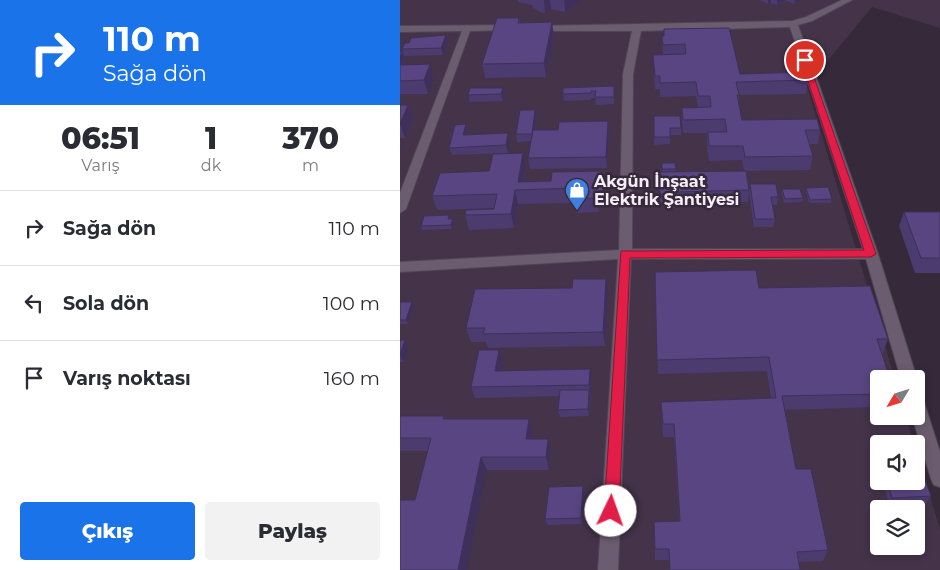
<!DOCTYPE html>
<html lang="tr">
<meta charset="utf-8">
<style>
body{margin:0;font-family:Montserrat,sans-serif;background:#f2f2f3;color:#2b2b33;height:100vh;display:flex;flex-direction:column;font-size:19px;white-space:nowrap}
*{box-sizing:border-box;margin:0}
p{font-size:16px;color:#7c7c81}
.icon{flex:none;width:28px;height:28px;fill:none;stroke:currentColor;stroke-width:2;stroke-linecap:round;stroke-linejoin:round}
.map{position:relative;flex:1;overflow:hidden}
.details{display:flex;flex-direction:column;background:#fff;width:400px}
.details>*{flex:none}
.top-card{background:#1a73e8;color:#fff;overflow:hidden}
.needle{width:32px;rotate:232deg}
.tools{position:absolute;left:470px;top:370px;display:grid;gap:10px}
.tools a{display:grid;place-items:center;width:55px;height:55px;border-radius:5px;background:#fff;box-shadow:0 2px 8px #0003;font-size:25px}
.pin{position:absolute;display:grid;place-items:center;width:42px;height:42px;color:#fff;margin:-21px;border:2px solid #fff;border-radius:50%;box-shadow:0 1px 5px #0007}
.me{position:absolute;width:55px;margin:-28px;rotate:3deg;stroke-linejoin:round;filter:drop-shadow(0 0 4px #0008)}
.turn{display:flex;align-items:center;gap:18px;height:105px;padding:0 20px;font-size:22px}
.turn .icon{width:65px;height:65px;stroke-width:2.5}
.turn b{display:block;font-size:35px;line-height:42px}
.eta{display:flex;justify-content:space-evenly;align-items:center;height:85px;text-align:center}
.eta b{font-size:30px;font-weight:800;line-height:35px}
.button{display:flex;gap:10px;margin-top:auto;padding:10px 20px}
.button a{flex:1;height:58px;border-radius:5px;background:#1a73e8;color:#fff;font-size:20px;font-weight:800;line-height:58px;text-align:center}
.button a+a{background:#f2f2f3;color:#2b2b33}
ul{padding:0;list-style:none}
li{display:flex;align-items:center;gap:15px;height:75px;padding:0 20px;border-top:1px solid #e1e1e2}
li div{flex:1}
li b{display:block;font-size:19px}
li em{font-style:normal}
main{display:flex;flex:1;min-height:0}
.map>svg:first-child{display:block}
</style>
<main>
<section class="details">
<div class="top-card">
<div class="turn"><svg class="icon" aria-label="right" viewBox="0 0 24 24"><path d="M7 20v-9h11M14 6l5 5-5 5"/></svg><div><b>110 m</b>Sağa dön</div></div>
</div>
<div class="eta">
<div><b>06:51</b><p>Varış</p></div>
<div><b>1</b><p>dk</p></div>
<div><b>370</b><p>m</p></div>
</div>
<ul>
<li><svg class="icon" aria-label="right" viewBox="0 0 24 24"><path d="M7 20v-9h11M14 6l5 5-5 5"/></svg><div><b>Sağa dön</b></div><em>110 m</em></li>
<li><svg class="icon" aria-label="left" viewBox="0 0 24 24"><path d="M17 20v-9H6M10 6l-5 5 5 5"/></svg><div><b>Sola dön</b></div><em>100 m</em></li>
<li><svg class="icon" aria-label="arrive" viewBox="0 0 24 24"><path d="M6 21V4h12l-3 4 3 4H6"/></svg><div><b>Varış noktası</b></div><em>160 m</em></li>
</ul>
<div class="button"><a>Çıkış</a><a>Paylaş</a></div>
</section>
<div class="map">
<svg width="540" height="570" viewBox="0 0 540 570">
<rect width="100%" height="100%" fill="#36293a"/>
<path fill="#443349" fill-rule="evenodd" d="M0 0H540V28L472 7 407 86 495 379H479V416H506L514 444H479V481H516V450L540 529V570H0ZM479 509H516V546H479Z"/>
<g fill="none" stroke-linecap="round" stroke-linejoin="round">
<g stroke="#514654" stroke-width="2">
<path id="minor" d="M442 0H452L412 21 398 25 478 254 517 379H501L466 259H231L218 570H198L218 259 0 272V262L219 250 223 74 232 31H135L132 30V26L392 21 406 17ZM390 27 463 249H232L233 74 241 31Z
M111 25 114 26V30L70 31 6 209 0 213V193L62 31 0 32V26Z
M516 395 522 397 524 402 540 452V487L534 485 531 479 512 416H516Z"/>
</g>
<use href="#minor" fill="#6b5d6f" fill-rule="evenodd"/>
</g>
<path fill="#4c3b6f" d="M118 0H181L165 12 151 9 145 13 137 11 136 9 133 8 132 5 118 2Z
M359 0H402L394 4 387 1 377 5 371 3 368 4Z
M119 18 120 23 154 35 146 77 85 78 82 64Z
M264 29 340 74 408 80 406 94 339 95V104L342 120 420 130 418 144H409L413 156 410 170 346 171 349 190 348 202 276 203V205H260L259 172H262V163H275L276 172 344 171 342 160 309 161 307 146V133H283L282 122V108H298L296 96 260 97V89H255L253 55H263L262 36H264Z
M46 35 48 42 43 55 4 56 2 49 9 43Z
M0 52H2L4 59 2 65 34 78 28 94H0Z
M214 86V104L196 105 195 98H191V100L164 101 163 94Z
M103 88 104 95 103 101 70 102 68 95Z
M0 105H8L13 119 5 138H0Z
M254 116 281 128V135H270V144L254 145Z
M137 117 135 130H158L208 121 209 132 207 168 130 169 128 158 131 141 117 142 116 134Z
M66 124 68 132 67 135 108 133 110 141 108 153 52 155 49 148Z
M123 153 126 167 124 182 204 181 205 196V206H199V212L176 213 174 203 118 204 114 228 69 230 65 215 94 209V208L37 210 32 196 89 171Z
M350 184 378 197 377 205H372L375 219 373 227H354L349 192Z
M406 188 432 199 431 203H409L406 192Z
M382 189 403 198 402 202 384 203 382 193Z
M504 212H540V273H515L499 226Z
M49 215 50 219H53L54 223 52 229 22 230 21 226Z
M255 272 359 288 488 339 483 353H482L479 379V407L384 410 396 469 428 550 423 561 398 562 400 570H270L269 560H255L254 522 279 521 274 437H263L261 402 371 398 367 371 258 374Z
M208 293 205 346 88 348 86 342H71L66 328Z
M0 302 14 305 8 324H0Z
M0 340H5L9 348 4 362H0Z
M103 361 101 371 190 369 192 380 189 416 160 417 158 410 160 396 75 398 71 387Z
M0 416H44L45 419H129L133 432 132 439H148L151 452 149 470H87L15 500 28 451H0Z
M475 442 479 444V471L472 449Z
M482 481H516L531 496 526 503 489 504Z
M185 492 182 524 148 525 145 519Z"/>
<path fill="#3e305a" d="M144 0H150L151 9 145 13Z
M164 0H181L165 12Z
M368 0H371V3L368 4Z
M377 0H387L377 5Z
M395 0H402L394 4Z
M152 22 154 35 146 77 144 63Z
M46 35 48 42 43 55 41 48Z
M2 52 4 59 1 66 0 62V56Z
M30 64 34 78 28 94 24 80Z
M103 88 104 95 103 101 101 94Z
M8 105 13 119 5 138 0 124Z
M135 110 137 117 133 141 132 134Z
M208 121 209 132 207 168 206 157Z
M66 124 68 132 65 143 63 135Z
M108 133 110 141 108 153 106 145Z
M1 145 2 149 0 154V147Z
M123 153 126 167 122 190 118 182Z
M204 181 205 196V206L203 192Z
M115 190 118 204 114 228 111 214Z
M197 192 199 206V212L197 198Z
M53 219 54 223 52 229 51 225Z
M206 279 208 293 205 346 203 332Z
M12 302 14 305 8 324 6 320Z
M5 340 9 348 4 362 0 355Z
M99 350 103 361 99 382 95 371Z
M190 369 192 380 191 395 189 385Z
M189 390 190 397 189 416 188 409Z
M129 419 133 432 130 452 126 439Z
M148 439 151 452 149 470 146 457Z
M81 457 87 470 67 570H58Z
M183 486 185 492 182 524 181 518Z"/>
<path fill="#584581" stroke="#3e305a" d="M97 18H119L118 23 152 22 144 63 82 64Z
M329 28 340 74 405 72 408 80 336 82 339 95H337L342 120 417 119 420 130H405L413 156 345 157 343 146H309L308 132H327L325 119 283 120 282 108 311 107 310 96H298L296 82 260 83V76H255L253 55 286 54 285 44 263 45 262 36H264V29Z
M46 35 41 48 2 49 5 43H9L11 38Z
M30 64 24 80 0 81V65Z
M214 86V97H195L196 91H191V93L163 94V88Z
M70 88H103L101 94 68 95Z
M0 105H8L0 124Z
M120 110H135L132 134H116Z
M254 116H280L281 128H270V137H254Z
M208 121 206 157 128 158 133 130H158L159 122Z
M66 124 63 135 108 133 106 145 49 148 55 125Z
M123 153 118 182 151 181 152 172 201 171 200 181H204L203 192H197V198H174L175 188 115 190 111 214 65 215 66 210 94 209 97 194 32 196 40 173 89 171 93 154Z
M262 163H275L276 169H262Z
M346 171 349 190 276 192V194H260L259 172Z
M350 184H376L378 197H371L375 219H355Z
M428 187 432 199 410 200 406 188Z
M382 189H400L403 198 385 199Z
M504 212H540V258H521Z
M49 215 48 219H53L51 225 21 226 24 216Z
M356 270 359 288 470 286 488 339H477L490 379H479V394L382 396 396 469H411L428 550 397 552 400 570H270L269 549H255L254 522 280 521 274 424H263L261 402 376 398 369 357 257 360 255 272Z
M173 279H206L203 332 83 334 85 328H66L75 289 172 288Z
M0 302H12L6 320H0Z
M0 340H5L0 355Z
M79 350H99L95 371 190 369 189 385 71 387Z
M160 390H189L188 409 158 410Z
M0 416H44L43 419H129L126 439H148L146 457H81L58 570H0V500H15L31 438H0Z
M511 440 512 444H479V453L475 442Z
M516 455 531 496 492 498 487 481H516Z
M183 486 181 518 145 519 149 487Z"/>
<path fill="#e11d48" stroke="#92132f" d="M405 57 408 60 476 254 471 257 230 258 219 511 217 516 211 518 206 516 204 511 221 251 464 250 401 60Z"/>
<defs>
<g id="shop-pin" transform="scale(1.25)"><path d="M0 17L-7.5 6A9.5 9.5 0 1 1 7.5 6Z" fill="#3f7fe0" stroke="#36293a"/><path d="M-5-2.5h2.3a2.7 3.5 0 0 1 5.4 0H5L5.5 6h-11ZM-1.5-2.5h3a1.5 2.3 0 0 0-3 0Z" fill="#fff"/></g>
</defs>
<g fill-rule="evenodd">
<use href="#shop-pin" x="177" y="190"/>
</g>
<g text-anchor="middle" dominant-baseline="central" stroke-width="5" stroke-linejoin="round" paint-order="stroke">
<g font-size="16" font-weight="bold" fill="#f5ecf7" stroke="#36293a" text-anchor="start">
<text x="194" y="181">Akgün İnşaat<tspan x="194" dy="18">Elektrik Şantiyesi</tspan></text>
</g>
</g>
</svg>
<div class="tools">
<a><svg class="needle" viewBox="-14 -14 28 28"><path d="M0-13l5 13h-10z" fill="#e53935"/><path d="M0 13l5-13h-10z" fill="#7c7c81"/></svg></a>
<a><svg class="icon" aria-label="sound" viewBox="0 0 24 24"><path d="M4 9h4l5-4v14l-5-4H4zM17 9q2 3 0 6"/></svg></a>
<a><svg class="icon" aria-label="layers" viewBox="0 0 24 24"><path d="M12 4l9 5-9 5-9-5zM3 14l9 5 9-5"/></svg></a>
</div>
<div class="pin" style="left:405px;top:60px;background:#d93025"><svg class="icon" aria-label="arrive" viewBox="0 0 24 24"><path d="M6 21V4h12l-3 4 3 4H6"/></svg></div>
<svg class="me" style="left:211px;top:511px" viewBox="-20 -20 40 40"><circle r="19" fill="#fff"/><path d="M0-13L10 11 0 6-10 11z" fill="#e11d48"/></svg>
</div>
</main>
